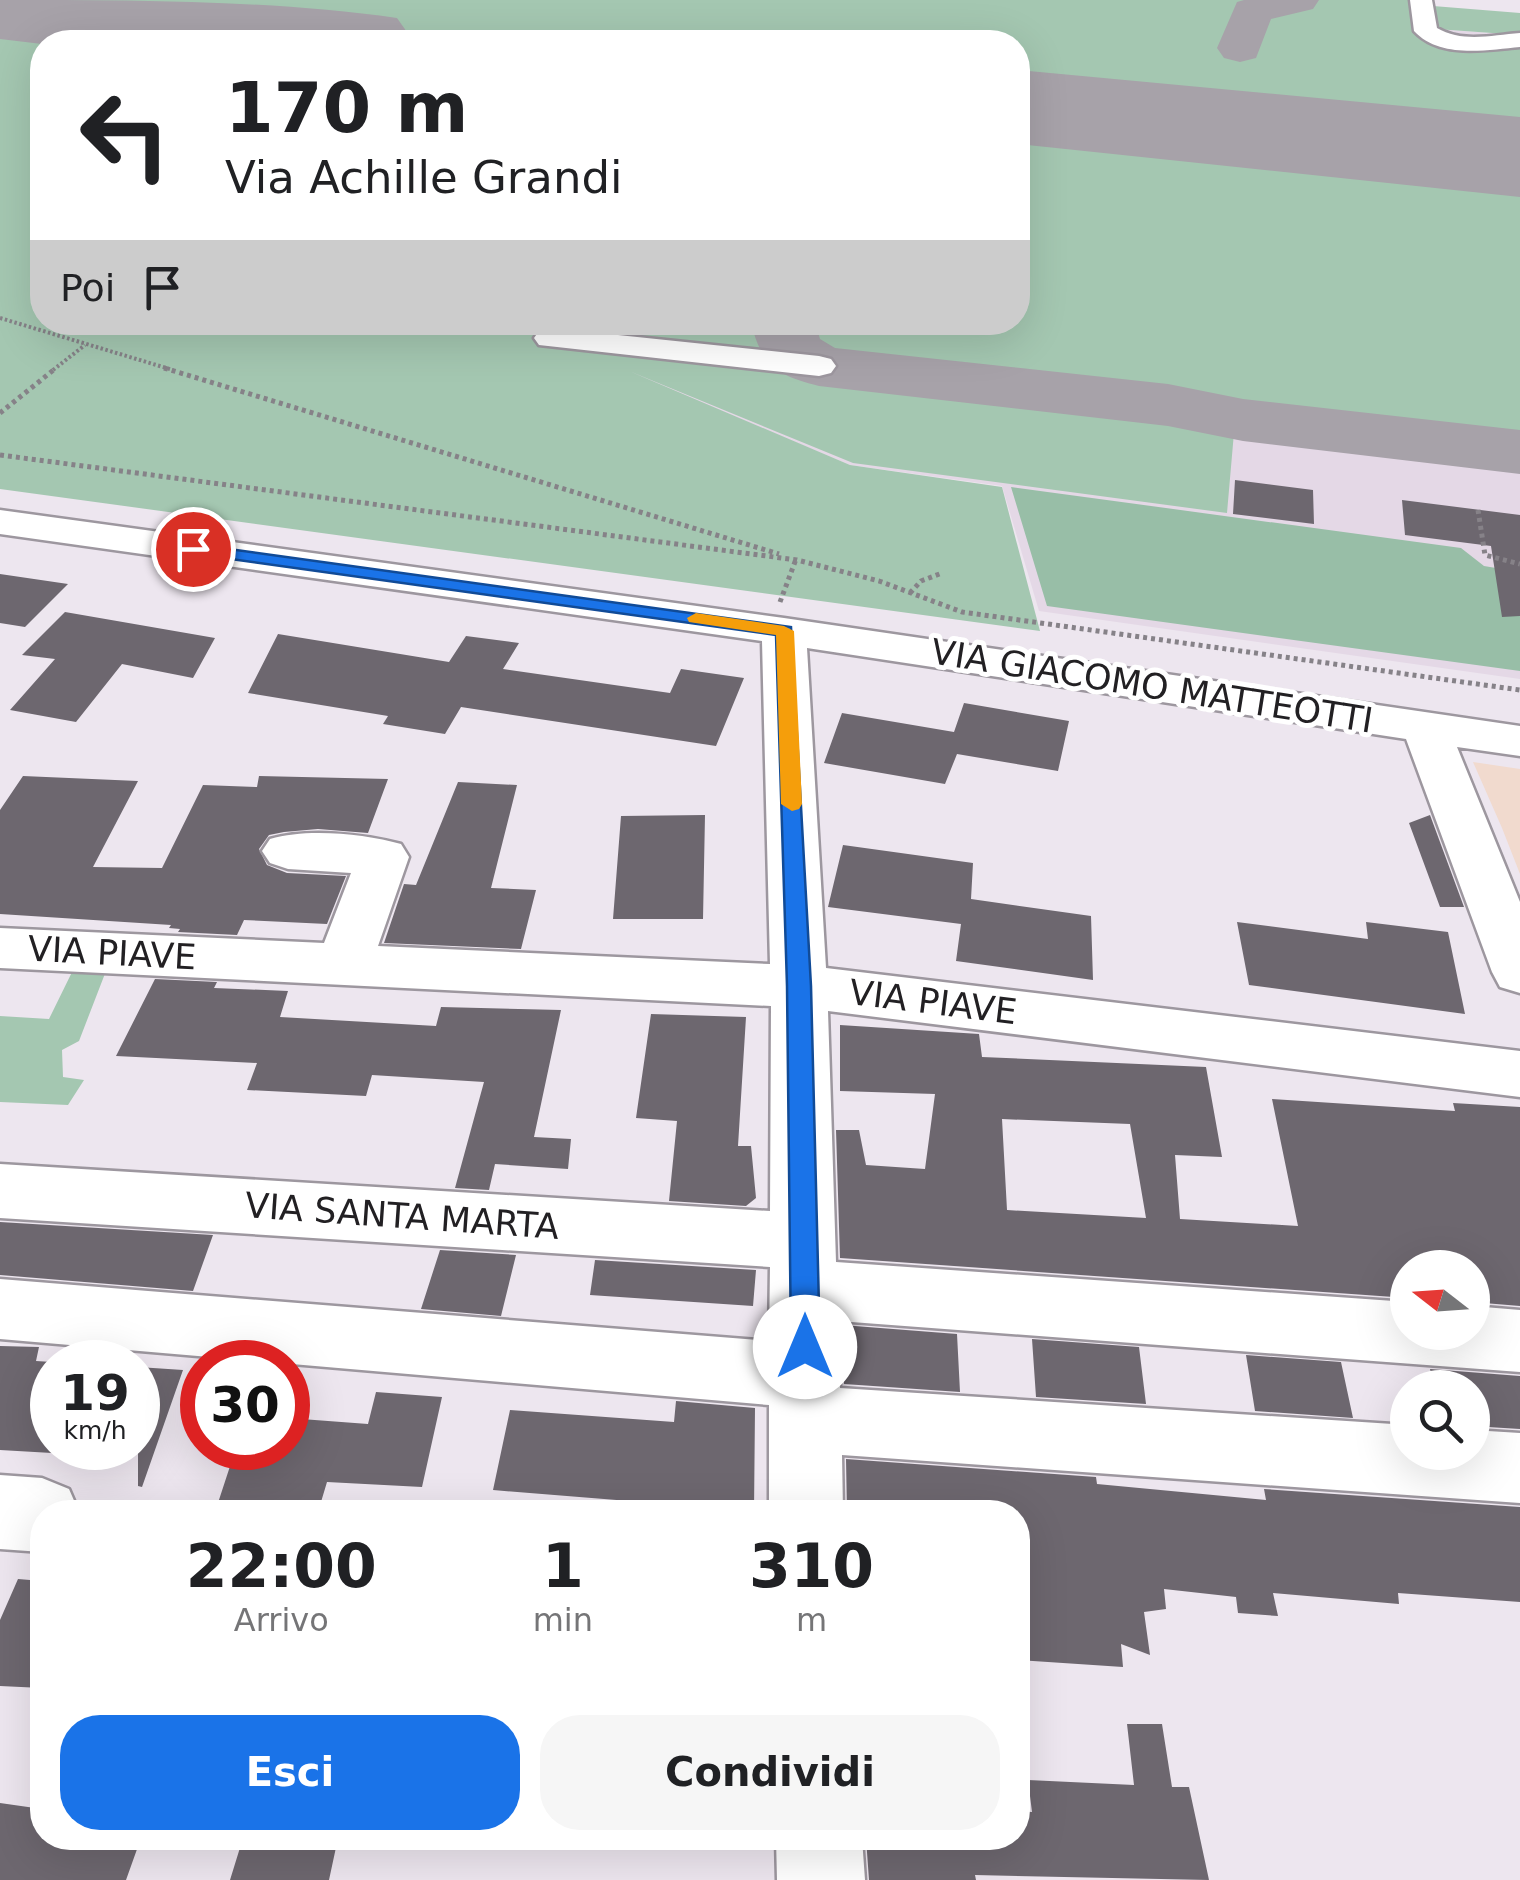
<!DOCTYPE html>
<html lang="it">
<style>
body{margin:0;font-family:"DejaVu Sans",sans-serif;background:#f6f6f6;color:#202124;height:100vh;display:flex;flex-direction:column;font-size:38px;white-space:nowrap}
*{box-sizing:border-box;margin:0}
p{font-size:32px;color:#757577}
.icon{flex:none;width:55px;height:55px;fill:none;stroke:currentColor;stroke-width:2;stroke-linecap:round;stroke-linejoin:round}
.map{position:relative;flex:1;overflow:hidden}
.drawer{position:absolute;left:30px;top:1500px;width:1000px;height:350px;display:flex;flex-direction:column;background:#fff;border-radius:40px;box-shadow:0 10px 40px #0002}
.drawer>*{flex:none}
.guide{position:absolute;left:30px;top:30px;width:1000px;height:305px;border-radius:40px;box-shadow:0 10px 40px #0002;background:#fff;color:#202124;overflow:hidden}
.needle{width:65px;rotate:287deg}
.fabs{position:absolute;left:1390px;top:1250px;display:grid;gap:20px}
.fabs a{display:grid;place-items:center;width:100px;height:100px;border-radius:50%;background:#fff;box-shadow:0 10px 40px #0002;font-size:50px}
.speed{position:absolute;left:30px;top:1340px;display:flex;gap:20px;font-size:50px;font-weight:700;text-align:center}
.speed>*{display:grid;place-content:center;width:130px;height:130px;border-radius:50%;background:#fff;box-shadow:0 10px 40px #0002;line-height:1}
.speed small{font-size:25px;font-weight:400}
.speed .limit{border:15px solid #d22;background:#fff;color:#111}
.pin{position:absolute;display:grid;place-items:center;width:85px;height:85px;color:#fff;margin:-42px;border:5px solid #fff;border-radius:50%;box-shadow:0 2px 10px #0007}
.me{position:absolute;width:110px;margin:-55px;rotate:0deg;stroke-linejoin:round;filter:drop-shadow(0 0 8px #0008)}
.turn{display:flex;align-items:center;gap:35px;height:210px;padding:0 30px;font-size:45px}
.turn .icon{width:130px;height:130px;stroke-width:2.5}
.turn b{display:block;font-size:70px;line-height:85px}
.then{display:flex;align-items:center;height:95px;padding:0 30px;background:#0003;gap:20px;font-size:38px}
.eta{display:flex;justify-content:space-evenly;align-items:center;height:170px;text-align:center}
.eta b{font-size:60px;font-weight:800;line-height:70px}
.button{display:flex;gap:20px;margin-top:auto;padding:20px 30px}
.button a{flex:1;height:115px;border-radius:40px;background:#1a73e8;color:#fff;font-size:40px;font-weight:800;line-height:115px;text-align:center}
.button a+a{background:#f6f6f6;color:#202124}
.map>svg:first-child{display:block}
</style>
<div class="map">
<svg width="1520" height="1880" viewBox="0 0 1520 1880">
<rect width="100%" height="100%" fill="#ede6ef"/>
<path fill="#e4d8e6" d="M0 0H1430L1434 29 1520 35V679L1039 611 1002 486 850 465 539 335 519 323 1018 322V42H42V195L0 191Z"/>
<path fill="#f1dace" d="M1473 762 1520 769V874L1502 828Z"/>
<path fill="#a4c7b1" d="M47 0H1414L1419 34 1520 45V142L1018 94V42H487Z
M1433 6 1520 13V35L1436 29Z
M0 21 216 42H42V322L770 323 767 357 559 342 1235 421 1227 513 853 463 629 371 850 465 1002 487 1040 631 0 489Z
M1018 123 1520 174V439L823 361 806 350 798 323 1018 322Z
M74 968 106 971 79 1041 62 1050 63 1077 84 1080 68 1105 0 1102V1016L49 1019Z"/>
<path fill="#98bea7" d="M1011 487 1461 548 1484 566 1520 572V671L1047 606Z"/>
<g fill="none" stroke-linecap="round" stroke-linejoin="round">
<path fill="#a7a2a9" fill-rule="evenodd" d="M1244 0H1319L1313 9 1271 19 1256 58 1240 62 1224 58 1217 48 1237 2Z
M751 322H815L820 339 835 348 1168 384 1243 399 1520 430V474L1243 441 1168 426 819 386C777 376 761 365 751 322Z"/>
<path fill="#a7a2a9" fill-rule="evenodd" d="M0 0C130 0 270 0 397 18L414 42 42 44 0 39Z
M1018 70 1520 117V197L1018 144Z"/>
</g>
<path fill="#6d676f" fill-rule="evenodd" d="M1235 480 1313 490 1314 524 1233 514Z
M1402 500 1520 515V616L1502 617 1491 546 1405 535Z
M0 574 68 584 25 627 0 623Z
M65 612 215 638 193 678 122 664 76 722 10 710 55 659 22 655Z
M278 634 449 662 466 636 519 643 503 669 670 693 681 669 744 678 716 746 461 707 445 734 383 724 388 716 248 693Z
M964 703 1069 721 1058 771 957 754 945 784 824 763 842 713 954 732Z
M23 776 138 781 93 867 162 868 203 785 257 787 259 776 388 779 368 833 318 829 284 832 269 835 259 849 267 865 287 873 346 876 327 924 244 920 237 935 178 932 180 929 169 928 171 925 0 914V810Z
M458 782 517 785 491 888 536 890 521 949 384 943 404 884 416 885Z
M705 815 703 919H613L621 816Z
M1430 815 1464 907H1440L1409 823Z
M843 845 973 863 971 899 1091 916 1093 980 956 961 961 924 828 907Z
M1237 922 1368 939 1366 922 1448 932 1465 1014 1249 985Z
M155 979 217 982 214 988 288 991 280 1017 436 1026 441 1007 561 1010 534 1137 571 1139 568 1169 495 1164 489 1190 455 1188 484 1082 372 1075 366 1096 247 1090 257 1063 116 1056Z
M651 1014 746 1017 738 1146H751L756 1198 746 1206 669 1201 677 1121 636 1118Z
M840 1025 979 1034 982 1057 1206 1067 1222 1157 1175 1155 1180 1219 1298 1226 1272 1099 1455 1111 1453 1103 1520 1107V1306L1472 1302V1268H1408V1298L840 1258 836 1130H859L866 1165 925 1169 935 1094 840 1091ZM1002 1119 1130 1124 1146 1218 1007 1210Z
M0 1222 213 1235 193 1291 0 1275Z
M440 1250 516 1255 501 1316 421 1309Z
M595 1260 756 1270 753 1306 590 1295Z
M842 1325 957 1334 960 1392 844 1384Z
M1032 1339 1139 1347 1146 1404 1036 1397Z
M0 1346 39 1347 36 1361 52 1362V1453L0 1450Z
M1246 1355 1341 1362 1353 1418 1255 1411Z
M138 1367 183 1370 142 1487 138 1486Z
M1430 1369 1520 1376V1429L1472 1426V1388H1435Z
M376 1392 442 1397 422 1487 327 1482 318 1512H215L236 1448H288V1418L368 1424Z
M676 1401 755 1408 754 1512H665L666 1504 493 1490 510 1410 674 1422Z
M846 1459 1096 1477 1097 1484 1266 1500 1264 1489 1520 1507V1602L1398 1593 1399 1604 1273 1593 1278 1616 1238 1613 1236 1597 1164 1589 1166 1609 1144 1612 1150 1655 1121 1644 1123 1667 1018 1660V1512H972L893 1501V1512H847Z
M18 1579 42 1581V1688L0 1686V1620Z
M1127 1724H1162L1172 1787H1189L1209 1880 975 1875 976 1880H869L866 1838H1018V1811L1032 1812 1028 1780 1134 1785Z
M0 1803 42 1809V1838H141L126 1880H0Z
M243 1838H338L329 1880H230Z"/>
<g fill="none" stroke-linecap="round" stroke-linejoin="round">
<g stroke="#9d979f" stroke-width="5">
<path id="minor" d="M1410 0H1432L1437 28C1462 43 1493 35 1520 33V47C1486 50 1440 59 1414 31Z
M551 328 819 356 831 359 836 366 831 373 819 376 539 345 534 338 539 331Z
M0 510 784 618 1520 726V756L1457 747 1520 902V993L1500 987 1492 972 1406 739 807 648 826 968 1520 1051V1097L828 1011 836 1262 1408 1302V1332H1472V1306L1520 1310V1372L838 1321 840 1388 1408 1425V1452H1472V1430L1520 1433V1503L842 1455 843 1512H769V1405L0 1339V1279L769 1341 770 1267 0 1218V1164L770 1211 771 1006 0 968V928L324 943 351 873 288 869 270 863 262 851 270 839C308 828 364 834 401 844L409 857 378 946 770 964 762 641 0 534Z
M0 1475 42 1478 69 1489 79 1512H42V1552L0 1549Z
M776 1838H862L865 1880H777Z"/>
</g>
<path stroke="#868288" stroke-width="4" stroke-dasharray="2.5 2.5" stroke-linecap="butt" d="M0 318 173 370
M53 370 85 345"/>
<path stroke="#868288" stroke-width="5" stroke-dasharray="4 4" stroke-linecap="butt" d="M164 368 779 554
M0 413 56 368
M0 455 797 560 879 581 962 612 1520 690
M1478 510 1485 555 1520 564
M910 593 921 581 942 573
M780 602 796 559"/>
<use href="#minor" fill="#fff" fill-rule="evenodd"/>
</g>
<path fill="#1a73e8" stroke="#114b97" stroke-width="2.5" d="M193 544 791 627 811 986 820 1347 815 1356 805 1360 795 1356 791 1347 787 986 776 635 187 553V545Z"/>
<path fill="#f59e0b" d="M696 613 784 626 794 631 802 804 799 809 792 811 781 804 776 635 689 622 687 618Z"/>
<g text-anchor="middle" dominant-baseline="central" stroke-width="10" stroke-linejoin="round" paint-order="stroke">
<g font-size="35" fill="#222023" stroke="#fff">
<text transform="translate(1152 686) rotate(9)">VIA GIACOMO MATTEOTTI</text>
<text transform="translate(112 953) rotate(3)">VIA PIAVE</text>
<text transform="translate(933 1002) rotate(7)">VIA PIAVE</text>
<text transform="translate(402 1216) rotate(4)">VIA SANTA MARTA</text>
</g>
</g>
</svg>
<div class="fabs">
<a><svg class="needle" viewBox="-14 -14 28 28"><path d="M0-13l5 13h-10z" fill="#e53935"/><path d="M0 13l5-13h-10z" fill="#757577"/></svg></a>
<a><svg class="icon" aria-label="search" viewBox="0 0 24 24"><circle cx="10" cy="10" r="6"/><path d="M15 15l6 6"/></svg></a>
</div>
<div class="speed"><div>19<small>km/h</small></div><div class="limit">30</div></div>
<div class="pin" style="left:193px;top:549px;background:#d93025"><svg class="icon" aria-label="arrive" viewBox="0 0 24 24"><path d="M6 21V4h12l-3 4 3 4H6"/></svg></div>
<svg class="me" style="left:805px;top:1347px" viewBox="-20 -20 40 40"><circle r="19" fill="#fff"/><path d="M0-13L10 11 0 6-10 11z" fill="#1a73e8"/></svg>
<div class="guide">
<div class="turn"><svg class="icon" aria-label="left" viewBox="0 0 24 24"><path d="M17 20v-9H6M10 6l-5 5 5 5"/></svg><div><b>170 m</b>Via Achille Grandi</div></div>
<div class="then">Poi<svg class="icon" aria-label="arrive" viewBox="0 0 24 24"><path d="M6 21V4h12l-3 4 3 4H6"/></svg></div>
</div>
<section class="drawer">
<div class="eta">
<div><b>22:00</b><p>Arrivo</p></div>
<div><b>1</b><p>min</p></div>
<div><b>310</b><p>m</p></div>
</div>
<div class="button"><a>Esci</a><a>Condividi</a></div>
</section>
</div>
